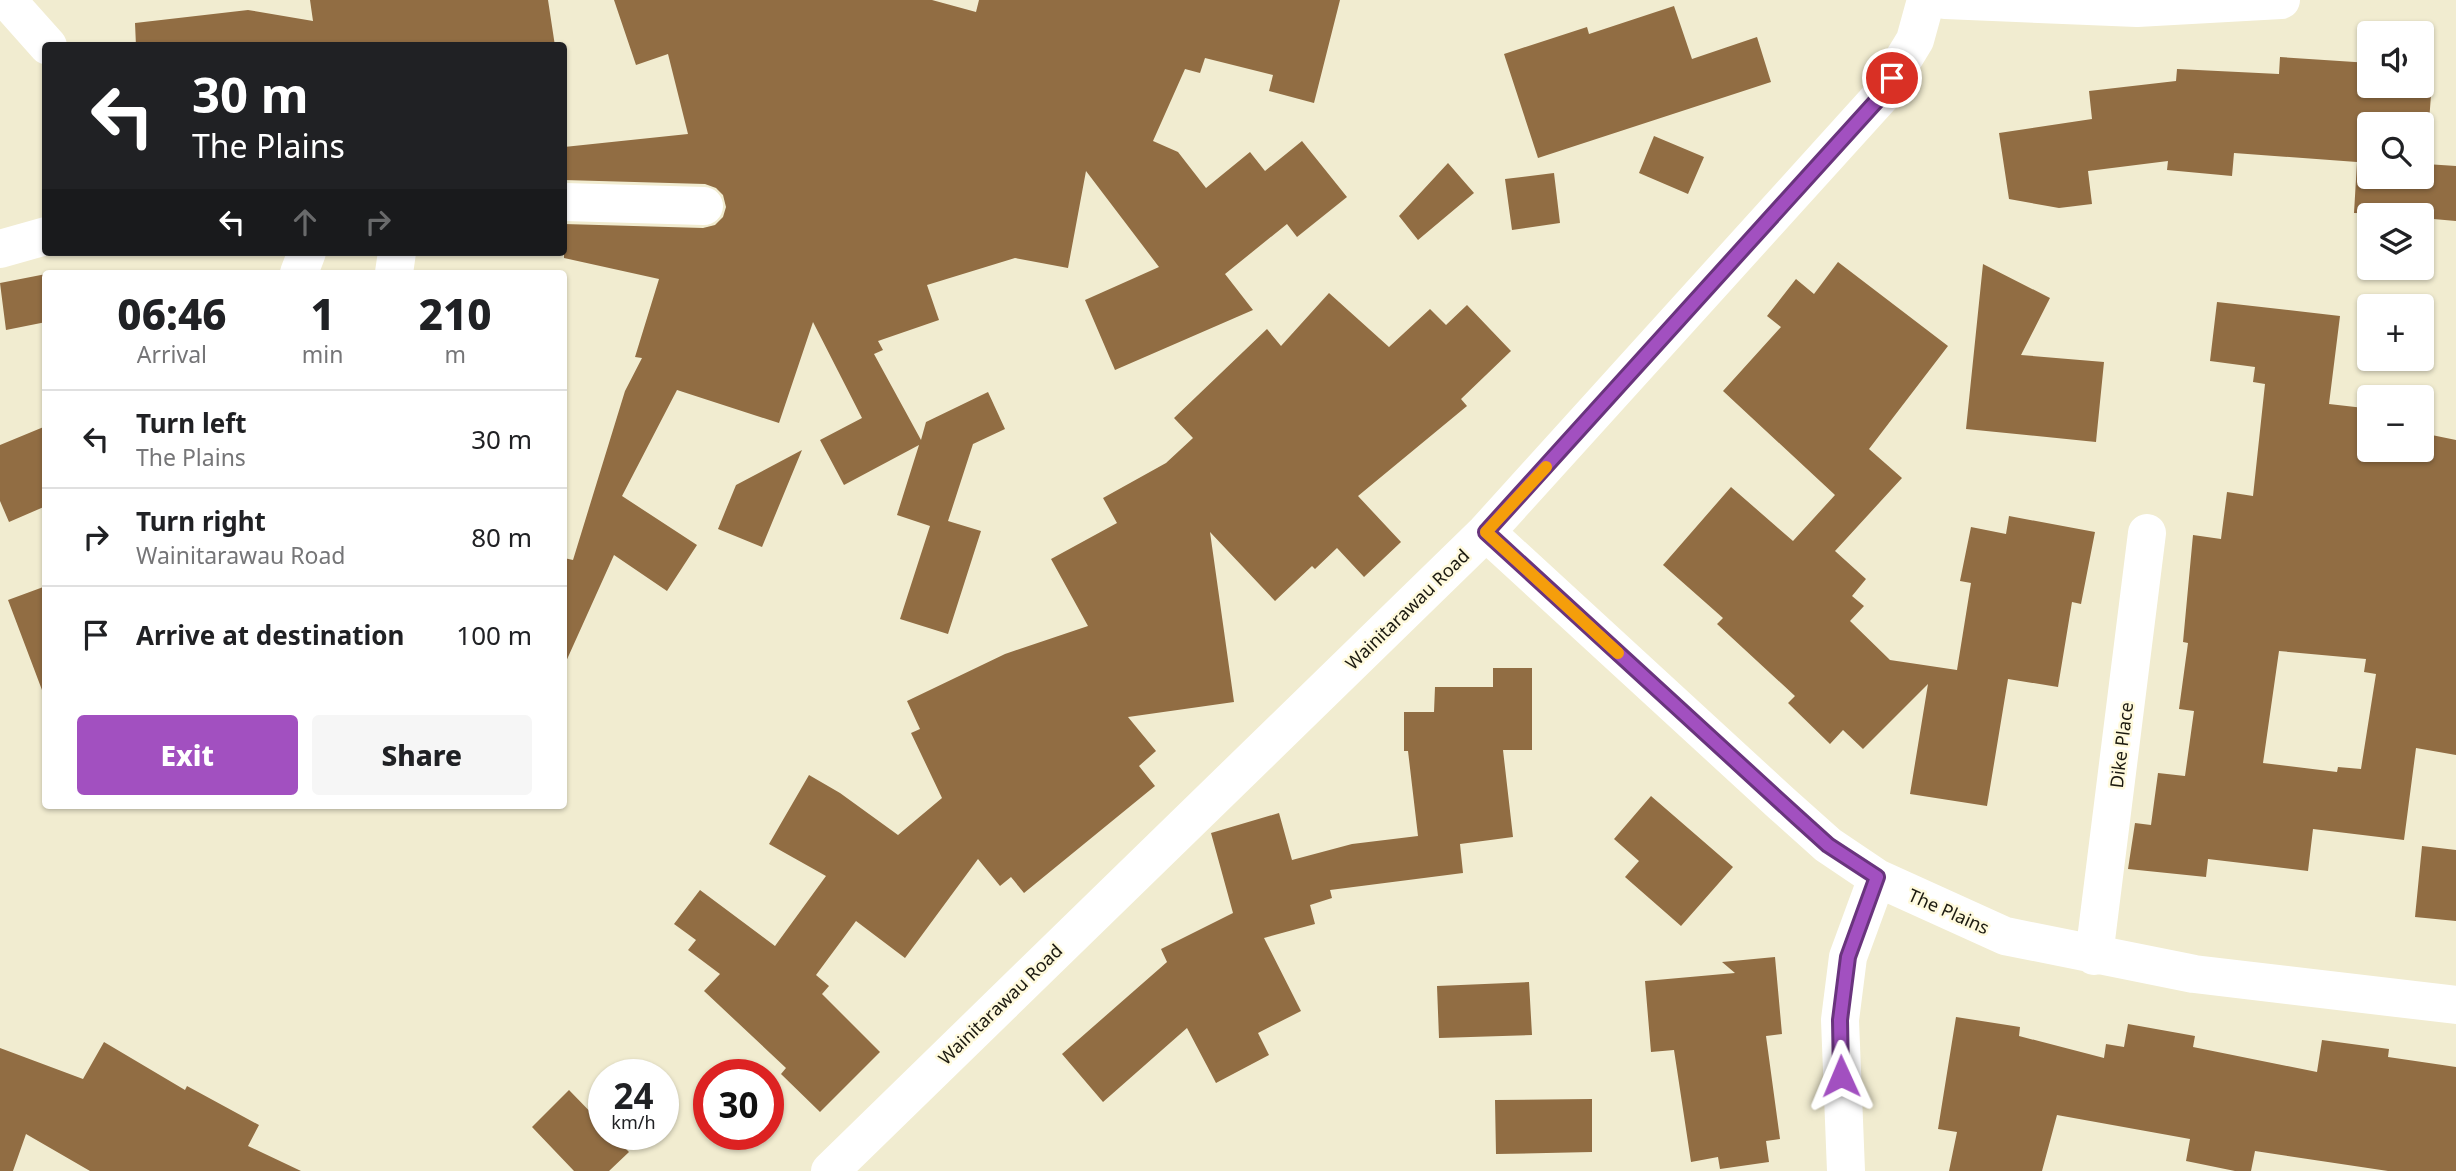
<!DOCTYPE html>
<meta charset="utf-8">
<style>
body{margin:0;font-family:"Noto Sans",sans-serif;background:#f6f6f6;color:#202124;height:100vh;display:flex;flex-direction:column;font-size:26px;white-space:nowrap}
*{box-sizing:border-box;margin:0}
p{font-size:23px;color:#757577}
.icon{flex:none;width:38px;height:38px;fill:none;stroke:currentColor;stroke-width:2;stroke-linecap:round;stroke-linejoin:round}
.map{position:relative;flex:1;overflow:hidden}
.drawer{position:absolute;left:42px;top:270px;width:525px;height:539px;display:flex;flex-direction:column;background:#fff;border-radius:7px;box-shadow:0 2px 5px #0004}
.drawer>*{flex:none}
.hud{position:absolute;left:42px;top:42px;width:525px;height:214px;border-radius:7px;box-shadow:0 2px 5px #0004;background:#202124;color:#fff;overflow:hidden}
.controls{position:absolute;left:2357px;top:21px;display:grid;gap:14px}
.controls a{display:grid;place-items:center;width:77px;height:77px;border-radius:7px;background:#fff;box-shadow:0 2px 5px #0004;font-size:35px}
.speed{position:absolute;left:588px;top:1059px;display:flex;gap:14px;font-size:35px;font-weight:700;text-align:center}
.speed>*{display:grid;place-content:center;width:91px;height:91px;border-radius:50%;background:#fff;box-shadow:0 2px 5px #0004;line-height:1}
.speed small{font-size:18px;font-weight:400}
.speed .limit{border:10px solid #d22;background:#fff;color:#111}
.pin{position:absolute;display:grid;place-items:center;width:60px;height:60px;color:#fff;margin:-30px;border:4px solid #fff;border-radius:50%;box-shadow:0 2px 7px #0007}
.me{position:absolute;width:77px;margin:-38px;rotate:359deg;stroke-linejoin:round;filter:drop-shadow(0 0 5px #0008)}
.turn{display:flex;align-items:center;gap:24px;height:147px;padding:0 35px;font-size:32px}
.turn .icon{width:91px;height:91px;stroke-width:2.5}
.turn b{display:block;font-size:49px;line-height:60px}
.lanes{display:flex;align-items:center;height:66px;padding:0 35px;background:#0003;justify-content:center;gap:35px;direction:ltr}
.lanes .off{opacity:.35}
.eta{display:flex;justify-content:space-evenly;align-items:center;height:119px;text-align:center}
.eta b{font-size:42px;font-weight:800;line-height:49px}
.button{display:flex;gap:14px;margin-top:auto;padding:14px 35px}
.button a{flex:1;height:80px;border-radius:7px;background:#a250c0;color:#fff;font-size:28px;font-weight:800;line-height:80px;text-align:center}
.button a+a{background:#f6f6f6;color:#202124}
ul{padding:0;list-style:none}
li{display:flex;align-items:center;gap:21px;height:98px;padding:0 35px;border-top:2px solid #e0e0e0}
li div{flex:1}
li b{display:block;font-size:26px}
li em{font-style:normal}
.map>svg:first-child{display:block}
</style>
<div class="map">
<svg width="2456" height="1171" viewBox="0 0 2456 1171">
<rect width="100%" height="100%" fill="#f1ecd0"/>
<path fill="#916d43" fill-rule="evenodd" d="M310 0H548L555 46H136L135 23 248 10 313 21Z
M614 0H932L976 12 979 0H1340L1314 103 1269 91 1273 75 1205 58 1200 73 1185 69 1153 141 1178 152 1206 188 1250 152 1265 171 1302 141 1347 197 1297 237 1287 224 1225 274 1253 310 1115 370 1085 300 1159 267 1086 171 1068 268 1015 258 927 285 939 320 878 341 883 350 874 354 921 440 926 422 988 392 1005 429 973 444 948 521 981 531 948 634 900 619 930 526 897 515 919 445 844 485 820 440 862 418 813 322 779 423 677 390 622 496 697 545 667 591 614 555 564 666V558L573 560 625 391 642 358 635 357 659 279 564 258V224L703 228 715 225 723 217 726 207 723 195 716 188 705 184 564 180V147L688 134 668 54 636 65Z
M1674 6 1692 59 1757 37 1771 82 1538 158 1504 54 1587 27 1589 34Z
M2280 57 2370 63V86H2422V67H2433L2426 164 2456 166V221L2422 218V215L2354 213 2357 162 2234 153 2232 176 2167 170 2168 161 2088 171 2092 204 2059 208 2009 199 1999 133 2092 119 2089 91 2176 81 2177 69 2279 74ZM2370 124H2422V177H2370Z
M1654 136 1704 157 1688 194 1639 173Z
M1448 163 1474 193 1418 240 1399 216Z
M1554 173 1560 223 1512 230 1505 179Z
M1838 262 1948 346 1869 449 1902 478 1835 551 1866 579 1852 596 1864 606 1850 621 1890 660 1957 670 1971 583 1960 581 1971 527 2006 534 2009 516 2095 532 2081 604 2072 602 2058 687 2008 679 1987 806 1910 794 1928 684 1863 749 1843 730 1830 744 1788 703 1795 696 1717 624 1723 618 1663 565 1731 487 1793 541 1835 495 1723 391 1781 327 1767 316 1796 279 1814 294Z
M1983 264 2050 298 2021 355 2104 362 2096 442 1966 429Z
M46 274V322L6 330 0 283Z
M1329 293 1389 347 1430 309 1446 325 1467 305 1511 351 1461 399 1467 406 1358 496 1401 542 1364 577 1337 548 1315 569 1312 566 1275 601 1210 532 1234 702 1128 717 1156 751 1139 766 1155 786 1024 893 1011 877 1000 886 978 859 905 958 856 921 816 975 829 986 822 994 880 1052 820 1112 781 1074 786 1068 704 991 720 974 688 950 696 940 674 924 700 890 775 946 826 876 769 844 809 775 840 793 898 835 942 798 911 733 920 729 907 701 1005 654 1088 626 1051 559 1117 523 1103 498 1166 463 1193 438 1174 418 1267 329 1281 346Z
M2217 302 2340 316 2329 404 2364 408 2362 420 2370 421V450H2422V433L2456 440V755L2416 748 2404 840 2313 829 2308 871 2208 859 2206 877 2128 869 2135 823 2151 825 2158 773 2185 776 2194 711 2179 709 2188 643 2183 642 2193 535 2221 539 2227 492 2253 496 2265 384 2253 382 2255 367 2210 361ZM2279 651 2366 659 2364 672 2376 674 2361 769 2338 767 2337 772 2263 763Z
M46 426V506L9 522 0 501V445Z
M802 450 762 547 718 529 736 485Z
M46 586V689L42 690 8 600Z
M1493 668H1532V750H1503L1513 837 1460 844 1463 873 1330 890 1332 898 1310 905 1315 924 1264 938 1301 1011 1258 1033 1269 1055 1216 1083 1187 1028 1103 1102 1062 1054 1167 962 1161 949 1233 913 1211 833 1279 813 1292 860 1352 844 1418 836 1408 751H1404V712H1434L1435 687H1493Z
M1651 796 1733 867 1681 926 1625 877 1639 861 1614 839Z
M2422 846 2456 850V921L2415 917Z
M1775 957 1782 1034 1766 1036 1780 1139 1766 1141 1769 1162 1720 1169 1718 1157 1691 1162 1674 1050 1651 1052 1645 981 1735 973 1722 962Z
M1529 982 1532 1035 1439 1038 1437 986Z
M1956 1017 2020 1027 2019 1036 2104 1058 2106 1044 2124 1047 2128 1024 2195 1036 2193 1047 2317 1072 2322 1040 2389 1049 2388 1057 2456 1067V1171H2388L2255 1151 2251 1171H2235L2186 1161 2190 1139 2057 1115 2042 1171H1949L1957 1132 1938 1129Z
M104 1042 185 1090 187 1086 259 1125 248 1146 301 1171H90L26 1134 13 1171H0V1048L83 1079Z
M569 1090 604 1126V1134H611L629 1152 609 1171H574L532 1127Z
M1592 1099V1152L1496 1154 1495 1100Z"/>
<g fill="none" stroke-linecap="round" stroke-linejoin="round">
<path stroke="#fff" stroke-width="38" d="M7 0 48 46
M564 202 704 206
M0 249 46 236
M299 273 307 252
M394 273 397 252
M1486 532 1781 803 1828 845 1877 878 2005 936 2194 974 2456 1005
M2094 956 2147 533
M830 1171 1486 532 1881 96 1915 40 1926 0
M1846 1171 1840 1020 1848 957 1877 878"/>
<path stroke="#fff" stroke-width="38" d="M1945 0 2137 8 2281 0"/>
</g>
<g fill="none" stroke-linecap="round" stroke-linejoin="round">
<g stroke="#69347d" stroke-width="18">
<path id="route" d="M1841 1076 1840 1020 1848 957 1877 877 1828 845 1797 817 1486 532 1881 96 1892 78"/>
</g>
<use href="#route" stroke="#a250c0" stroke-width="12"/>
<path stroke="#f59e0b" stroke-width="12" d="M1546 467 1486 532 1618 653"/>
</g>
<g text-anchor="middle" dominant-baseline="central" stroke-width="5" stroke-linejoin="round" paint-order="stroke">
<g font-size="18" fill="#1c1a10" stroke="#fffadd">
<text transform="translate(1407 609) rotate(-44)">Wainitarawau Road</text>
<text transform="translate(2121 745) rotate(-83)">Dike Place</text>
<text transform="translate(1949 911) rotate(24)">The Plains</text>
<text transform="translate(1000 1004) rotate(-44)">Wainitarawau Road</text>
</g>
</g>
</svg>
<div class="controls">
<a><svg class="icon" aria-label="sound" viewBox="0 0 24 24"><path d="M4 9h4l5-4v14l-5-4H4zM17 9q2 3 0 6"/></svg></a>
<a><svg class="icon" aria-label="search" viewBox="0 0 24 24"><circle cx="10" cy="10" r="6"/><path d="M15 15l6 6"/></svg></a>
<a><svg class="icon" aria-label="layers" viewBox="0 0 24 24"><path d="M12 4l9 5-9 5-9-5zM3 14l9 5 9-5"/></svg></a>
<a>+</a>
<a>−</a>
</div>
<div class="speed"><div>24<small>km/h</small></div><div class="limit">30</div></div>
<div class="pin" style="left:1892px;top:78px;background:#d93025"><svg class="icon" aria-label="arrive" viewBox="0 0 24 24"><path d="M6 21V4h12l-3 4 3 4H6"/></svg></div>
<svg class="me" style="left:1841px;top:1076px" viewBox="-20 -20 40 40"><path d="M0-17L14 15 0 8-14 15z" fill="#a250c0" stroke="#fff" stroke-width="4"/></svg>
<div class="hud">
<div class="turn"><svg class="icon" aria-label="left" viewBox="0 0 24 24"><path d="M17 20v-9H6M10 6l-5 5 5 5"/></svg><div><b>30 m</b>The Plains</div></div>
<div class="lanes"><svg class="icon" aria-label="left" viewBox="0 0 24 24"><path d="M17 20v-9H6M10 6l-5 5 5 5"/></svg><svg class="icon off" aria-label="ahead" viewBox="0 0 24 24"><path d="M12 20V5M6 11l6-6 6 6"/></svg><svg class="icon off" aria-label="right" viewBox="0 0 24 24"><path d="M7 20v-9h11M14 6l5 5-5 5"/></svg></div>
</div>
<section class="drawer">
<div class="eta">
<div><b>06:46</b><p>Arrival</p></div>
<div><b>1</b><p>min</p></div>
<div><b>210</b><p>m</p></div>
</div>
<ul>
<li><svg class="icon" aria-label="left" viewBox="0 0 24 24"><path d="M17 20v-9H6M10 6l-5 5 5 5"/></svg><div><b>Turn left</b><p>The Plains</p></div><em>30 m</em></li>
<li><svg class="icon" aria-label="right" viewBox="0 0 24 24"><path d="M7 20v-9h11M14 6l5 5-5 5"/></svg><div><b>Turn right</b><p>Wainitarawau Road</p></div><em>80 m</em></li>
<li><svg class="icon" aria-label="arrive" viewBox="0 0 24 24"><path d="M6 21V4h12l-3 4 3 4H6"/></svg><div><b>Arrive at destination</b></div><em>100 m</em></li>
</ul>
<div class="button"><a>Exit</a><a>Share</a></div>
</section>
</div>
